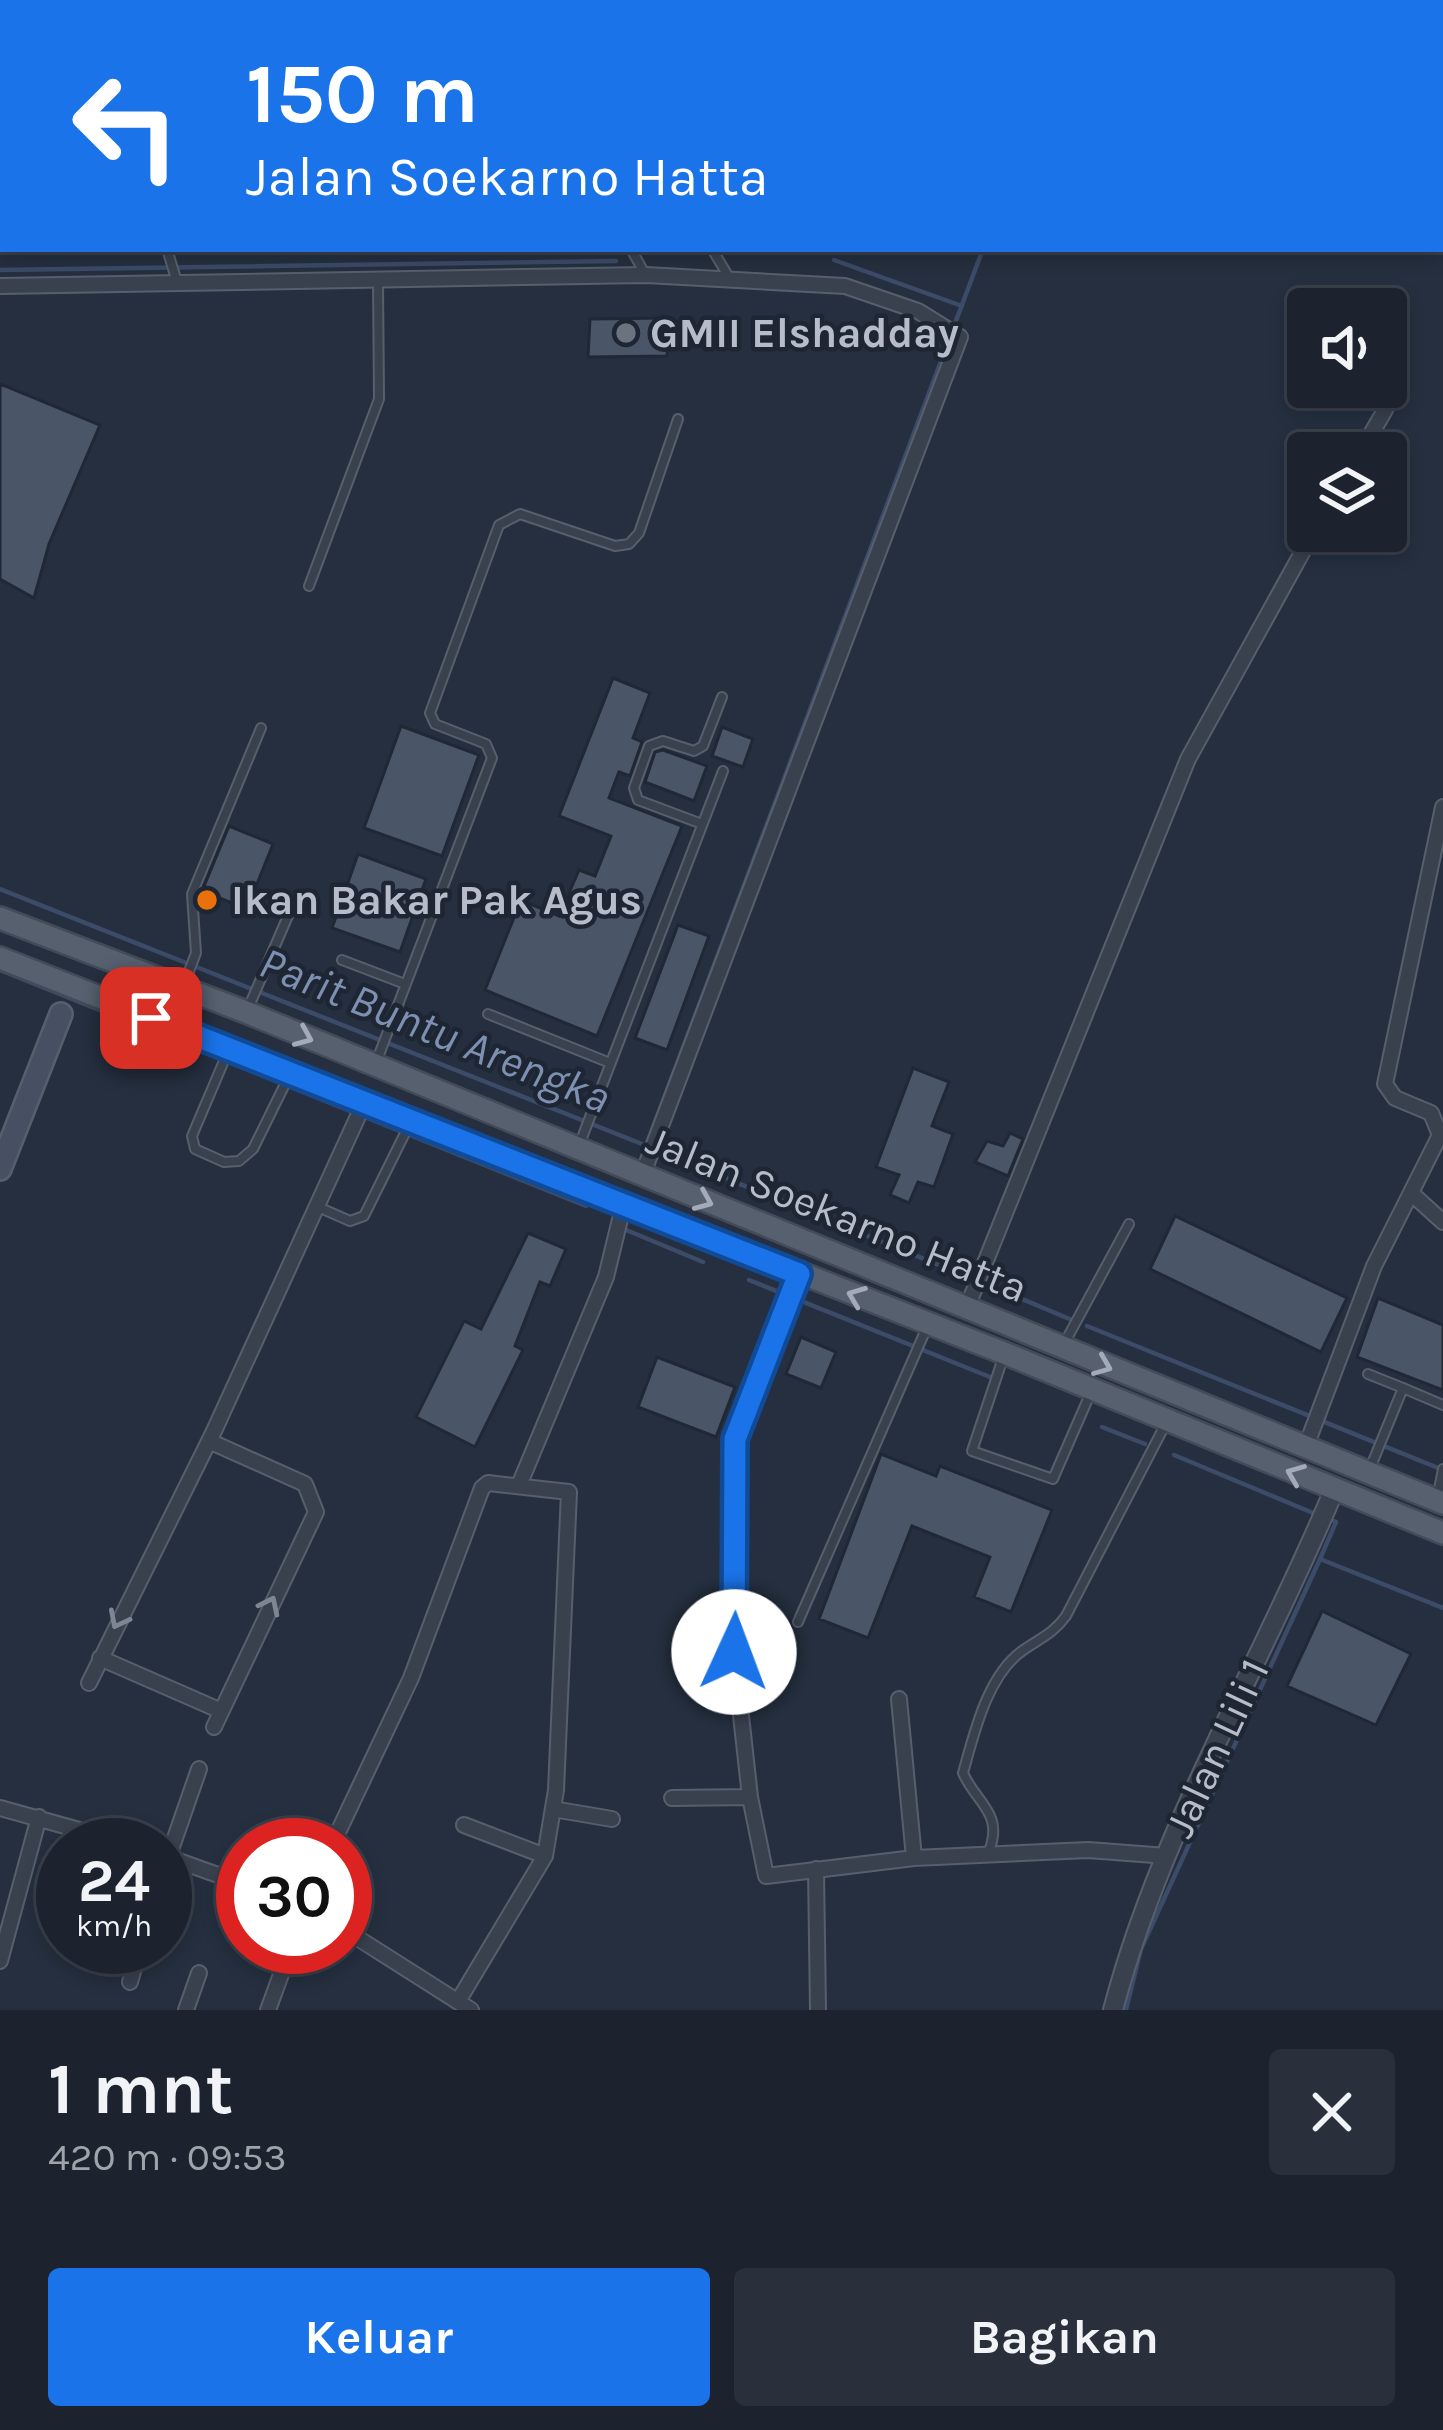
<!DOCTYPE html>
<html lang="id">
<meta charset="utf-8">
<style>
body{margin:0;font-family:Karla,sans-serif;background:#292f3b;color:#f1f3f6;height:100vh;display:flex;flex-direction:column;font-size:45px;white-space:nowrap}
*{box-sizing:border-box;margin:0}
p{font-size:39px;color:#a0a4aa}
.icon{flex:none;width:66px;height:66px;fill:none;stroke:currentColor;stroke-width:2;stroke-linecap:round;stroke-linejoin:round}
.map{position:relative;height:2010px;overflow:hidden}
.drawer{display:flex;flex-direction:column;background:#1c232f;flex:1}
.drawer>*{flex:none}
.banner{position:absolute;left:0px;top:0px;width:1443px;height:252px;box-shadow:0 6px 18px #0003,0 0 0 3px #3a404b;background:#1a73e8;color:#fff;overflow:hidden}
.controls{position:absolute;left:1287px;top:288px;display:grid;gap:24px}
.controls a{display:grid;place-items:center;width:120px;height:120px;border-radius:12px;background:#1c232f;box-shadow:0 6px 18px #0003,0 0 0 3px #3a404b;font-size:60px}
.speed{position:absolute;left:36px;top:1818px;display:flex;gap:24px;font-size:60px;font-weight:700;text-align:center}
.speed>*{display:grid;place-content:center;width:156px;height:156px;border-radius:50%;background:#1c232f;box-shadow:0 6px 18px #0003,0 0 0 3px #3a404b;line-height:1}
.speed small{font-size:30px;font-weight:400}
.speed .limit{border:18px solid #d22;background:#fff;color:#111}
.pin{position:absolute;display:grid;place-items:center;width:102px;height:102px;color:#fff;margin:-51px;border-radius:24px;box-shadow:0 6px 18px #0006}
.me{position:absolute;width:132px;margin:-66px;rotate:2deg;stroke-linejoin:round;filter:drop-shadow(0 0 9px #0008)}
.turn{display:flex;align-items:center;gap:42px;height:252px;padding:0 48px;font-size:54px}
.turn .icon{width:156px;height:156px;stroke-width:2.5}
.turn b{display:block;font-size:84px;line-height:102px}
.round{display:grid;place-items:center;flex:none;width:126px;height:126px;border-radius:12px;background:#292f3b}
.head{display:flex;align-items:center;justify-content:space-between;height:204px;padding:0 48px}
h1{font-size:72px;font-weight:700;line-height:90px}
.cta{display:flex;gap:24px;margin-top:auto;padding:24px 48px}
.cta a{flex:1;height:138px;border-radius:12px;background:#1a73e8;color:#fff;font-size:48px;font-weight:700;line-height:138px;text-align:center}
.cta a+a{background:#292f3b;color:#f1f3f6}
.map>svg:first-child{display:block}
</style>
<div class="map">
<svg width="1443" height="2010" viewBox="0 0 1443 2010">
<rect width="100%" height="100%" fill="#252f3f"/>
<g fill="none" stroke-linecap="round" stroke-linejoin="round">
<path stroke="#3b4b68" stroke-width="4.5" d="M1137 3 1139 0
M834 260 962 306
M0 270 616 261
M954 326 983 249
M0 889 647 1146
M0 970 586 1206
M646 1146 950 337
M659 1151 966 1276
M619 1227 703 1262
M749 1280 990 1377
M991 1286 1072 1320
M1087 1326 1443 1470
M1102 1427 1145 1444
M1174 1455 1318 1515
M1329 1519 1336 1522 1320 1559 1443 1608
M1126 2010 1141 1949 1320 1559"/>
</g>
<path fill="#4b5568" stroke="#202836" stroke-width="3" d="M669 318 667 356 588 357 590 319Z
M0 384 100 425 49 544 34 598 0 579Z
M613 678 650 693 633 738 642 742 630 776 619 772 609 798 682 826 597 1036 485 990 521 900 559 916 579 870 595 876 611 836 559 816Z
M401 726 479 755 442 856 364 828Z
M722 727 753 739 743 767 712 756Z
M663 750 707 766 694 801 645 782 655 752Z
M229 826 273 844 247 909 202 891Z
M358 854 426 879 400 952 332 928Z
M678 925 709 936 667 1050 635 1038Z
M913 1068 949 1082 932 1126 953 1134 934 1187 918 1182 909 1203 890 1195 899 1175 876 1167Z
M1010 1133 1023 1139 1008 1176 975 1162 987 1141 1003 1146Z
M1175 1216 1347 1298 1321 1352 1150 1269Z
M528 1233 566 1249 550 1286 540 1282 515 1346 523 1350 475 1447 416 1417 464 1321 481 1329Z
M1378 1298 1443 1325V1390L1357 1357Z
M801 1337 836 1352 821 1388 786 1374Z
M657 1357 735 1387 716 1437 638 1407Z
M881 1454 936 1476 940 1466 1052 1510 1011 1612 974 1597 990 1557 912 1526 868 1638 819 1619Z
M1322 1611 1411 1654 1376 1725 1287 1686Z"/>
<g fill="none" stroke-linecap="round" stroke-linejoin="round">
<g stroke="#575f6d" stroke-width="12">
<path id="service" d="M133 0V3
M502 0 504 3
M588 0 590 3
M167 249 177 282
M631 249 645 274
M712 249 730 279
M309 586 379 399 378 281
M702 824 638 800 634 788 649 746 663 741 694 751 703 746 722 697
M342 960 405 984
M183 987 196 953 192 894 261 728
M247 1011 294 902
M488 1014 610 1063
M229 1049 192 1136 195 1149 224 1162 239 1161 253 1149 289 1076
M377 1060 492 758 486 744 435 724 430 713 499 525 520 514 615 546 629 544 639 533 678 419
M580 1143 723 771
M318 1207 350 1221 364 1216 410 1123
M1064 1344 1129 1224
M1004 1355 972 1451 1053 1479 1091 1392
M1368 1374 1403 1388
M1369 1471 1403 1388 1443 1405
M1437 1499 1443 1469
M798 1622 927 1327
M989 1851C1004 1813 976 1803 963 1773 974 1734 987 1676 1022 1651 1040 1638 1052 1635 1066 1616L1166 1423"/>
</g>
<g stroke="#575f6d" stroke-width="18">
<path id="minor" d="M0 286 646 275 845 286 918 311 960 337 642 1176
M1360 453 1385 410
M1411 1193 1443 1222
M799 1274 734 1447 739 1486 734 1652 750 1797 766 1876 914 1858 899 1699
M966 1310 1188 759 1314 531
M209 1441 305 1484 316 1512 214 1727
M1305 1449 1374 1266 1440 1135 1431 1113 1395 1098 1385 1084 1443 807
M520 1483 606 1277 623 1207
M100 1658 219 1710
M89 1683 214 1431 365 1101
M672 1798 750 1797
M0 1808 133 1845
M553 1809 612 1819
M464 1825 545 1856
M332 1845 411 1678 482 1488 488 1483 569 1492 556 1790 545 1856 460 1998
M165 1856 243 1884
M914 1858 1088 1850 1167 1856
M165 1867 199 1769
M816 1869 818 2010
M345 1930 471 2010
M0 1961 39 1817
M130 1982 140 1947
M186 2010 199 1973
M268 2010 291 1947"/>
</g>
<g stroke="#575f6d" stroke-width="22">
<path id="tertiary" d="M1113 2010C1161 1828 1262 1663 1334 1490"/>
</g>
<g stroke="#575f6d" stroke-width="26">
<path id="secondary" d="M0 1169 61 1014"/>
</g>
<g stroke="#434a58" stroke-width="26">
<path id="primary" d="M0 918 246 1012 1443 1503
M0 958 1004 1353 1443 1533"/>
</g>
<use href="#service" stroke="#39414f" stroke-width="8"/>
<use href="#minor" stroke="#39414f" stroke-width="14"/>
<use href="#tertiary" stroke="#39414f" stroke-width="18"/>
<use href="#secondary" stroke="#475062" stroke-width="21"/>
<use href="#primary" stroke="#57606f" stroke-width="21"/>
</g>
<defs><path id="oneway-chevron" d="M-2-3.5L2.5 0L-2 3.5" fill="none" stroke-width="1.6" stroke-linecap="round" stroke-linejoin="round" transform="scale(3)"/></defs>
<g stroke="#a3aab8">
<use href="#oneway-chevron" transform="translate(304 1037) rotate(23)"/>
<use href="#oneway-chevron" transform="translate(704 1201) rotate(23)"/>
<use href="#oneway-chevron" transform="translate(856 1296) rotate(-159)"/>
<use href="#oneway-chevron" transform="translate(1103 1366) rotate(22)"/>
<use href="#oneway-chevron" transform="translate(1295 1474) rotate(-158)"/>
</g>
<g stroke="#7e8593">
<use href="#oneway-chevron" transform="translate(270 1605) rotate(-64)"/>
<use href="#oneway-chevron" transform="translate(118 1620) rotate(117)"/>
</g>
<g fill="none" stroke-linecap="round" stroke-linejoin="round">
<g stroke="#114b97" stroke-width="30">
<path id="route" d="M151 1018 799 1274 735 1439 734 1652"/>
</g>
<use href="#route" stroke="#1a73e8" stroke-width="21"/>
</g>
<circle fill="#6b7280" stroke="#1e2634" stroke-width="4.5" cx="626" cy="333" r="12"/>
<circle fill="#e8710a" stroke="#1e2634" stroke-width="4.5" cx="207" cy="900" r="12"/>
<g text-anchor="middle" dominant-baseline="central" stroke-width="9" stroke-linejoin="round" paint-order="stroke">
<g font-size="42" font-weight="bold" fill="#b6bcca" stroke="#1e2634" text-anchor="start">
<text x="650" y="333">GMII Elshadday</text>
<text x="231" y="900">Ikan Bakar Pak Agus</text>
</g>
<g font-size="42" fill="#b6bcca" stroke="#1e2634">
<text transform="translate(837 1214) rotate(22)">Jalan Soekarno Hatta</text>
<text transform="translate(1217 1748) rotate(-65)">Jalan Lili 1</text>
</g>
<g font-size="45" font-style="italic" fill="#7e90b1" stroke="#1e2634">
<text transform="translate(435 1030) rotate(22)">Parit Buntu Arengka</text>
</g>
</g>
</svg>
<div class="controls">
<a><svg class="icon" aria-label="sound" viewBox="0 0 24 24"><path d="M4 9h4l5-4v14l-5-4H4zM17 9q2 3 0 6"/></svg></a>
<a><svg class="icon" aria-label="layers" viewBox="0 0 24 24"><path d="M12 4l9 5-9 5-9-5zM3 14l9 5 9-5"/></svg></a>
</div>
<div class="speed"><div>24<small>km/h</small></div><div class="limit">30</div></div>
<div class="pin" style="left:151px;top:1018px;background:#d93025"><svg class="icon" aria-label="arrive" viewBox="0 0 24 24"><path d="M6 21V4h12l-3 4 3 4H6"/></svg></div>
<svg class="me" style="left:734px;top:1652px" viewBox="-20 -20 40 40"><circle r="19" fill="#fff"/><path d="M0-13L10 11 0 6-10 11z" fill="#1a73e8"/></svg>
<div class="banner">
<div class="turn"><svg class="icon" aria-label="left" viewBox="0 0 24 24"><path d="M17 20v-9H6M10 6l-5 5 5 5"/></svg><div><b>150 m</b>Jalan Soekarno Hatta</div></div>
</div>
</div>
<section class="drawer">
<div class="head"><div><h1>1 mnt</h1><p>420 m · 09:53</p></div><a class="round"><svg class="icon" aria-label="close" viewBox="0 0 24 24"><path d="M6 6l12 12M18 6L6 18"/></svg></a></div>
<div class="cta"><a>Keluar</a><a>Bagikan</a></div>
</section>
